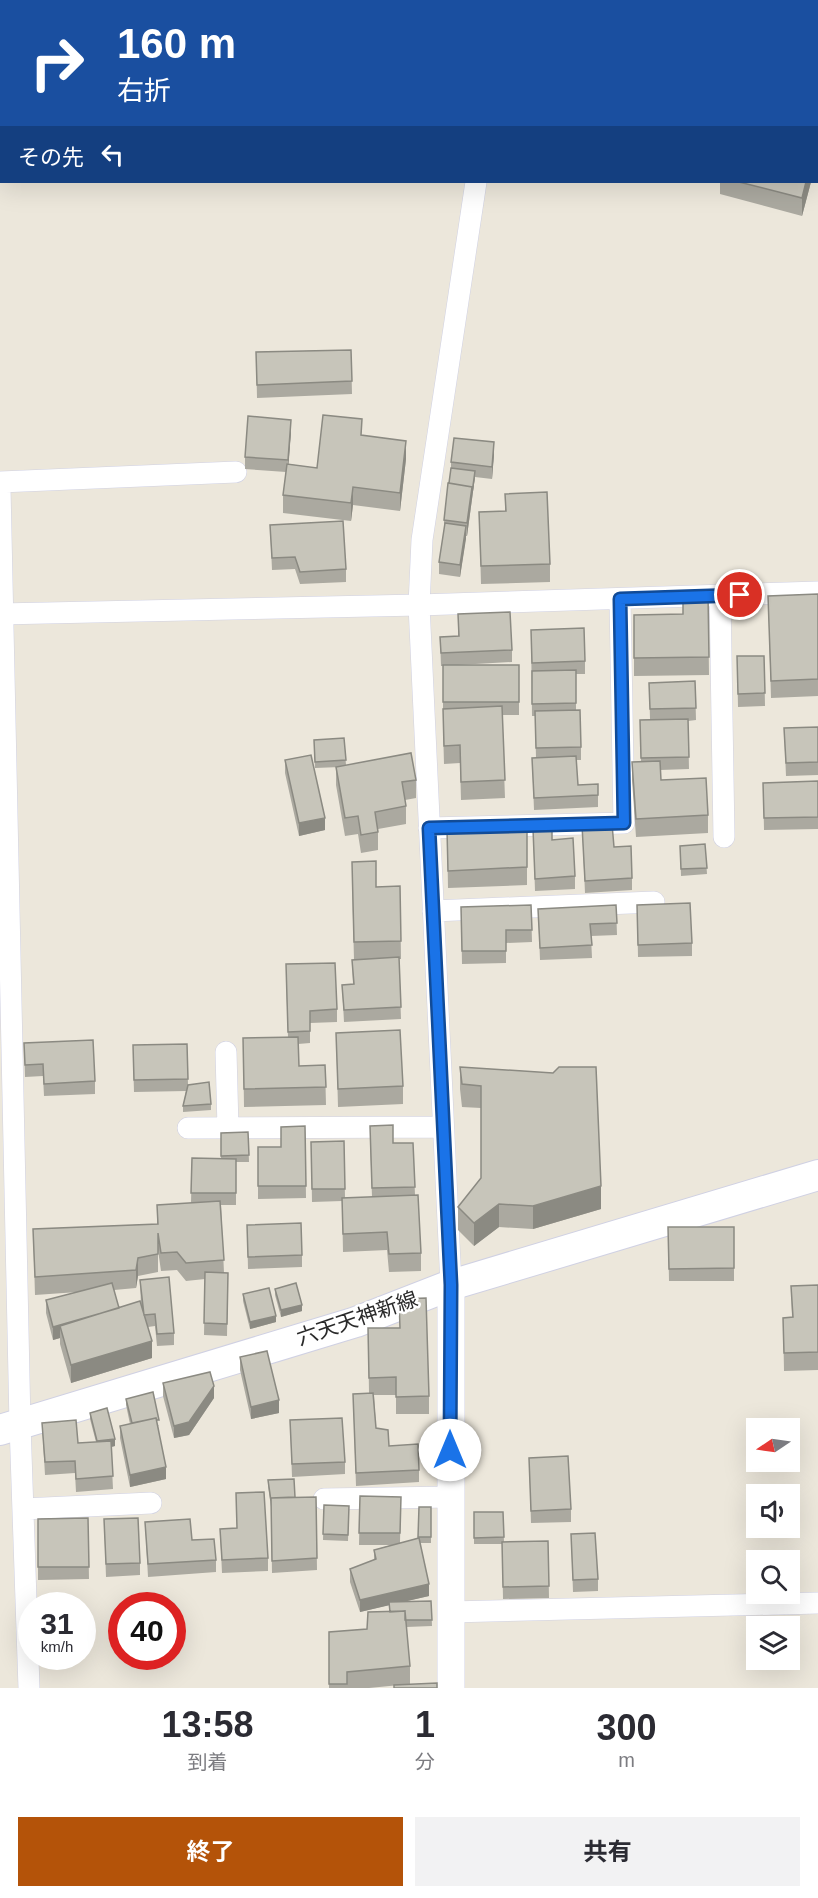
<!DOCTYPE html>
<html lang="ja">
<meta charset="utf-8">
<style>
body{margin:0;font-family:Arial,"Noto Sans JP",sans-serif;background:#f2f2f3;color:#2b2b33;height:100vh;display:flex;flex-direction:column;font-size:22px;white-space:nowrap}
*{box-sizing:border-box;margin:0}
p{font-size:20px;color:#7c7c81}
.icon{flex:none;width:33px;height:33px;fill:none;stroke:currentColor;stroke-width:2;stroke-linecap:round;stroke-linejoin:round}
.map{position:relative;height:1688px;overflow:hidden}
.panel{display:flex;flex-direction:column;background:#fff;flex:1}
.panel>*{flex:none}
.banner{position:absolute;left:0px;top:0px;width:819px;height:183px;box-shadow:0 6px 24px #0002;background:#1a4fa0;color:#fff;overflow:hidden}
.needle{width:39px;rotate:257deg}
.tools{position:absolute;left:746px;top:1418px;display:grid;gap:12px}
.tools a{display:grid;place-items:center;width:54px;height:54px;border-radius:0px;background:#fff;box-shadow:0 6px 24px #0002;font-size:30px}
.speed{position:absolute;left:18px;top:1592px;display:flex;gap:12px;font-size:30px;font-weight:700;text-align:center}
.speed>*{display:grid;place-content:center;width:78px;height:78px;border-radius:50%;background:#fff;box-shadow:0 6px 24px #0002;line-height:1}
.speed small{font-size:15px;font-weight:400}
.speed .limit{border:9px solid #d22;background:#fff;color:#111}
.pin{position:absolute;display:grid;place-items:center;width:51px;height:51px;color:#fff;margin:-26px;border:3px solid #fff;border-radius:50%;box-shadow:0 2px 6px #0007}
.me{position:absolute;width:66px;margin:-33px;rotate:0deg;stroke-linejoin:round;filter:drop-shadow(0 0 4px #0008)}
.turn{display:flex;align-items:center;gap:21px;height:126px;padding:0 18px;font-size:27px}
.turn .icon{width:78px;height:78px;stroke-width:2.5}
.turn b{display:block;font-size:42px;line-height:51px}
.then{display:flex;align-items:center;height:57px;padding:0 18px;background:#0003;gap:12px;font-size:22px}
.eta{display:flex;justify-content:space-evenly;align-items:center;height:102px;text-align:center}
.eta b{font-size:36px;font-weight:700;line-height:42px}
.primary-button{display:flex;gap:12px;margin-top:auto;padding:12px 18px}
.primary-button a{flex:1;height:69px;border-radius:0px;background:#b45309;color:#fff;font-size:24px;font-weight:700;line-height:69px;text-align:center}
.primary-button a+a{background:#f2f2f3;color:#2b2b33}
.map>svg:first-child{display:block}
</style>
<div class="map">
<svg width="818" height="1688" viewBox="0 0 818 1688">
<rect width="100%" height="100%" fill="#ece7db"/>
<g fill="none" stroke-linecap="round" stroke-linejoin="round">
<g stroke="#d0d1e3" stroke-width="22">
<path id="minor" d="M399 0 415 2
M503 2V0
M718 2 719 0
M0 482 236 472
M0 487 20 1424 29 1688
M720 596 724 837
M0 614 419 605 818 592
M429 828 624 823 620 599
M433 911 654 902
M226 1052 228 1128
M188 1128 443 1127
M451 1285 419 605 422 540 476 182
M324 1499 450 1497
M23 1509 151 1503
M451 1612 818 1603"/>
</g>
<g stroke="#d0d1e3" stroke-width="28">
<path id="tertiary" d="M451 1285V1688"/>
</g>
<g stroke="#d0d1e3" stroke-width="32">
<path id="secondary" d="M0 1430 356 1322 451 1285 818 1175"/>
</g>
<use href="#minor" stroke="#fff" stroke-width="21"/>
<use href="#tertiary" stroke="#fff" stroke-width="27"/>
<use href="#secondary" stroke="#fff" stroke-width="30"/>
</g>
<path fill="#aba9a0" d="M589 0H616V2H589Z
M720 182H811L802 216 720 194Z
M351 350 352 394 257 398 256 352Z
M291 432 288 464 317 468 362 436 406 459 400 511 353 505 351 521 283 513V495L286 472 245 469V457Z
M494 454 492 479 475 477 467 536H466L460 577 439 574V562L444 530V520L451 468V462Z
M505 494 550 564V582L481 584 479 512 505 511Z
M270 525 346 569V582L300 584 295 569 272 570Z
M818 594V696L771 698 768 596Z
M708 595 709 675 634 676V615L683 614Z
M458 614 512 650V662L458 665H519V715H502L505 798 461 800 460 763 444 764 443 727V666H441L440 637 458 636Z
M531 630 585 661V674H576V710L581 747V760H576L578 785 598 784V807L534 810 532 758H536L535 716H532Z
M737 656H764L765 706 738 707Z
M695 681 696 720 688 721 689 769 660 770 661 780 708 815V833L636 837 632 780V762H641L640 720 650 719 649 683Z
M818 727V775L786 776 784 728Z
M344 738 346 765 416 780V798L405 800 406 806V824L378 829V850L361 853 358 834 345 836 336 785V767H340L315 768 314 746Z
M285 760 325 830 299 836 285 773Z
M818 781V829L764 830 763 783Z
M527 824V885L448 888 447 830Z
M582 825 614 847 632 878V890L585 893Z
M533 829 552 840 575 876V889L535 891Z
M705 844 707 874 681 876 680 846Z
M352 880 376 887 400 886 401 959H399L401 1019 344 1022 342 985 353 984 352 960H354Z
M531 905 532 942 506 943V963L462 964 461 907Z
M616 905 617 935 591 936 592 958 540 960 538 909Z
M637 905 692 943V956L638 957Z
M286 977 337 1009V1022L310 1023V1043L298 1044 299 1066 325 1065 326 1105 244 1107 243 1038 288 1037Z
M336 1033 403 1086V1104L338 1107Z
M24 1043 95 1081V1094L44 1096 43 1076 25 1077Z
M187 1044 188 1085 211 1104V1110L183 1112V1106L186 1091 134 1092 133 1058Z
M460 1067 553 1073 601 1209 533 1229 499 1227 474 1246 458 1230V1207L481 1178V1108L462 1107 460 1089Z
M305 1126 306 1198 258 1199V1147H281Z
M248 1132 249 1162H236V1205H221L224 1273H228L227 1336 204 1335 205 1279 186 1281 177 1270 161 1271 158 1250V1272L138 1276 136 1288 114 1290 119 1308 141 1306 140 1280 174 1333V1345L157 1346 155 1326 148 1327 152 1358 71 1383 60 1344V1338L53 1340 46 1313V1300L78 1292 35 1295 33 1229 157 1224V1205L191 1203 192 1158 221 1159V1133Z
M370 1139 393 1143H413L415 1195 421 1253V1271L389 1272 387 1250 343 1252 342 1201 312 1202 311 1142 344 1141 345 1198 372 1197Z
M247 1225 302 1255V1267L248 1269Z
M668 1227H734V1281H669Z
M818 1285V1370L784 1371 783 1318 792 1317 791 1286Z
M275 1289 302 1311 281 1317 275 1295Z
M243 1294 276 1322 250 1329 243 1301Z
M368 1328 429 1396V1414H396V1395H374L376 1428 389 1446 419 1470V1482L356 1486 353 1394 369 1393Z
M240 1357 279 1413 251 1419 240 1370Z
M163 1383 214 1398 189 1435 174 1438 163 1396Z
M126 1399 159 1426H158L166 1479 130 1487 120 1438V1426L130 1424 126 1405Z
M90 1413 115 1446 111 1447 113 1489 76 1492 75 1473 45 1475 42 1423 78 1443 96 1442 90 1419Z
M290 1420 345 1462V1474L292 1477Z
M529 1458 571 1509V1522L531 1523Z
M268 1480 295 1497H316L317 1570 272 1573 271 1507 268 1486Z
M236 1493 268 1558V1571L222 1573 220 1529 237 1528Z
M360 1496 401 1497 400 1543 418 1539 419 1507H431V1543H420L429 1596 402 1602 431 1601 432 1626 406 1627 410 1666V1684L369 1688H329V1632L367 1629 390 1612 389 1605 360 1612 350 1582V1569L374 1560V1550L391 1545H359Z
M324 1505 349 1506 348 1541 323 1540Z
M474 1512H503L504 1542 548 1541 549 1598 503 1599 502 1544H474Z
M88 1518 89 1579 38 1580V1519Z
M104 1519 140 1563V1575L106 1577Z
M145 1522 192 1540 216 1560V1572L148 1577Z
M571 1534 598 1579V1591L573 1592Z"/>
<path fill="#8b8a82" d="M806 182H811L802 216V198Z
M291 420V432L288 472V460Z
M406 441V459L400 511V493Z
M494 442V454L492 479V467Z
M475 471V477L472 499V493Z
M353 487V505L351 521V503Z
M472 487V499L467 536V523Z
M466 526V539L460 577V565Z
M325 818V830L299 836V823Z
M601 1186V1209L533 1229V1206Z
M499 1204V1227L474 1246V1223Z
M138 1258V1276L136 1288V1270Z
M302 1305V1311L281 1317V1310Z
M119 1309 60 1326V1338L53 1340V1327Z
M276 1316V1322L250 1329V1322Z
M152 1341V1358L71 1383V1365Z
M214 1386V1398L189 1435 174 1438V1426Z
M279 1400V1413L251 1419V1407Z
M115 1439V1446L98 1450V1444Z
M166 1467V1479L130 1487V1475Z
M429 1584V1596L360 1612V1600Z"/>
<path fill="#c7c5ba" stroke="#8b8a82" stroke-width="1.5" d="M517 0H546V2H517Z
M739 182H806L802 198Z
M351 350 352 381 257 385 256 352Z
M323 415 362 419 361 435 406 441 400 493 353 487 351 503 283 495 287 464 317 468Z
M248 416 291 420 288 460 245 457Z
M454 438 494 442 492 467 451 462Z
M451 468 475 471 472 493V487L449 483Z
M448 483 472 487 467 523 444 520Z
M547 492 550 564 481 566 479 512 506 511 505 494Z
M343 521 346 569 300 572 295 557 272 558 270 525Z
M445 523 466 526 460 565 439 562Z
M818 594V679L771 681 768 596Z
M683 595H708L709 657 634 658V615L683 614Z
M510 612 512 650 441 653 440 637 459 636 458 614Z
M584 628 585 661 532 663 531 630Z
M737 656H764L765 693 738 694Z
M443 665H519V702H443Z
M576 670V703L532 704V671Z
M695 681 696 708 650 709 649 683Z
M502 706 505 780 461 782 460 745 444 746 443 709Z
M580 710 581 747 536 748 535 711Z
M688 719 689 757 641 758 640 720Z
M818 727V762L786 763 784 728Z
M344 738 346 760 315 762 314 740Z
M411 753 416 780 402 782 406 806 375 812 378 832 361 835 358 816 345 818 336 767Z
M311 755 325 818 299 823 285 760Z
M576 756 578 785 598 784V795L534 798 532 758Z
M660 761 661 780 706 778 708 815 636 819 632 762Z
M818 781V817L764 818 763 783Z
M527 824V867L448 871 447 830Z
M612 824 614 847 631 846 632 878 585 881 582 825Z
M552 828V840L573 838 575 876 535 879 533 829Z
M705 844 707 868 681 869 680 846Z
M376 861V887L400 886 401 941 354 942 352 862Z
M690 903 692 943 638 945 637 905Z
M531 905 532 930H506V951H462L461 907Z
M616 905 617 923 590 924 592 945 540 948 538 909Z
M399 957 401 1007 344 1010 342 985 354 984 352 960Z
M335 963 337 1009 310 1011V1031L288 1032 286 964Z
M400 1030 403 1086 338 1089 336 1033Z
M298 1037 299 1066 325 1065 326 1087 244 1089 243 1038Z
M93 1040 95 1081 44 1084 43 1064 25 1065 24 1043Z
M187 1044 188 1079 134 1080 133 1045Z
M460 1067 553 1073 559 1067H596L601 1186 533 1206 499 1204 474 1223 458 1207 481 1178V1086L462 1084Z
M209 1082 211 1104 183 1106 188 1085Z
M393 1125V1143H413L415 1187 372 1188 370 1126Z
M305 1126 306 1186H258V1147H281V1127Z
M248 1132 249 1155 221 1156V1133Z
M344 1141 345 1189H312L311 1142Z
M192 1158 236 1159V1193H191Z
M418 1195 421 1253 389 1254 387 1232 343 1234 342 1198Z
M220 1201 224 1260 186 1263 177 1252 161 1253 158 1233V1254L138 1258 136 1270 35 1277 33 1229 158 1224 157 1205Z
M301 1223 302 1255 248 1257 247 1225Z
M668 1227H734V1268L669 1269Z
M205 1272 228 1273 227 1324 204 1323Z
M169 1277 174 1333 157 1334 155 1314 144 1315 140 1280Z
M112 1283 119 1308 53 1327 46 1300Z
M296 1283 302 1305 281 1310 275 1289Z
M818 1285V1352L784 1353 783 1318 793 1317 791 1286Z
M269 1288 276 1316 250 1322 243 1294Z
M426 1298 429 1396 396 1397V1377L369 1378 368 1328H400L399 1299Z
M140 1301 152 1341 71 1365 60 1326Z
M267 1351 279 1400 251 1407 240 1357Z
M210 1372 214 1386 189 1422 174 1426 163 1383Z
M153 1392 159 1420H157L156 1418 132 1423 126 1399Z
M373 1393 376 1428 388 1430 389 1446 418 1444 419 1470 356 1473 353 1394Z
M107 1408 115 1439 97 1441 90 1413Z
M156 1418 166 1467 130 1475 120 1426Z
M342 1418 345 1462 292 1464 290 1420Z
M76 1420 78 1443 111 1441 113 1476 76 1479 75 1461 45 1462 42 1423Z
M568 1456 571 1509 531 1511 529 1458Z
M294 1479 295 1497 271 1498V1501L268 1480Z
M264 1492 268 1558 222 1560 220 1529 237 1528 236 1493Z
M360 1496 401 1497 400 1533H359Z
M316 1497 317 1558 272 1561 271 1498Z
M324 1505 349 1506 348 1535 323 1534Z
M419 1507H431V1537H418Z
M474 1512H503L504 1537 474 1538Z
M88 1518 89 1567H38V1519Z
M138 1518 140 1563 106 1564 104 1519Z
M190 1519 192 1540 214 1539 216 1560 148 1564 145 1522Z
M595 1533 598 1579 573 1580 571 1534Z
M419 1538 429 1584 360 1600 350 1569 376 1559 374 1550Z
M548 1541 549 1586 503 1587 502 1542Z
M431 1601 432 1620H405V1611L390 1612 389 1602Z
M405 1611 410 1666 347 1672V1684H329V1632L367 1629 368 1612Z
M437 1683V1688H394V1685Z"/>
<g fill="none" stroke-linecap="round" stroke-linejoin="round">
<g stroke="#114b97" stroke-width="15">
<path id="route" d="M450 1450 451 1285 429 828 624 823 620 599 740 595"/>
</g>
<use href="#route" stroke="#1a73e8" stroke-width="10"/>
</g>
<g text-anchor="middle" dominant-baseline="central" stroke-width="5" stroke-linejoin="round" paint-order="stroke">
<g font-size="21" fill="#2a2a2a" stroke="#fff">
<text transform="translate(357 1318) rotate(-19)">六天天神新線</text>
</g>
</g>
</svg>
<div class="tools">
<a><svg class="needle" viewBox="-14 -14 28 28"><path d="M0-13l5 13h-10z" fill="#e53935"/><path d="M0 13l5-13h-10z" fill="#7c7c81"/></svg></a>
<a><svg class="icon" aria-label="sound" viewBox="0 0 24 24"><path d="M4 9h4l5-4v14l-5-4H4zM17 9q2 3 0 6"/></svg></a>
<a><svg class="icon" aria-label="search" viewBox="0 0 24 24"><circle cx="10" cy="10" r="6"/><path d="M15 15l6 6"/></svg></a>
<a><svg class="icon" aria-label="layers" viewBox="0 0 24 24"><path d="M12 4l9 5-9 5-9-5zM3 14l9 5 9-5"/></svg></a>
</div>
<div class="speed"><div>31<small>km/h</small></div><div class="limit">40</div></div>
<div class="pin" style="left:740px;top:595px;background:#d93025"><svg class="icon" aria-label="arrive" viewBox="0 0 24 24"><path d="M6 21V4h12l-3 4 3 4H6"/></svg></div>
<svg class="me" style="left:450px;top:1450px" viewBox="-20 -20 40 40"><circle r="19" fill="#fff"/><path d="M0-13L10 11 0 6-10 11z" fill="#1a73e8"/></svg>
<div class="banner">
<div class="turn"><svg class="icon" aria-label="right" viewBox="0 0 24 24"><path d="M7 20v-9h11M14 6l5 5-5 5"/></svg><div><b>160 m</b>右折</div></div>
<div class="then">その先<svg class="icon" aria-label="left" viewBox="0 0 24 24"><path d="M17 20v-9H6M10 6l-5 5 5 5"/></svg></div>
</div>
</div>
<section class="panel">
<div class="eta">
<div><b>13:58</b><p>到着</p></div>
<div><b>1</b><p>分</p></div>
<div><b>300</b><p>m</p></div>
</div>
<div class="primary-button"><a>終了</a><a>共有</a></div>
</section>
